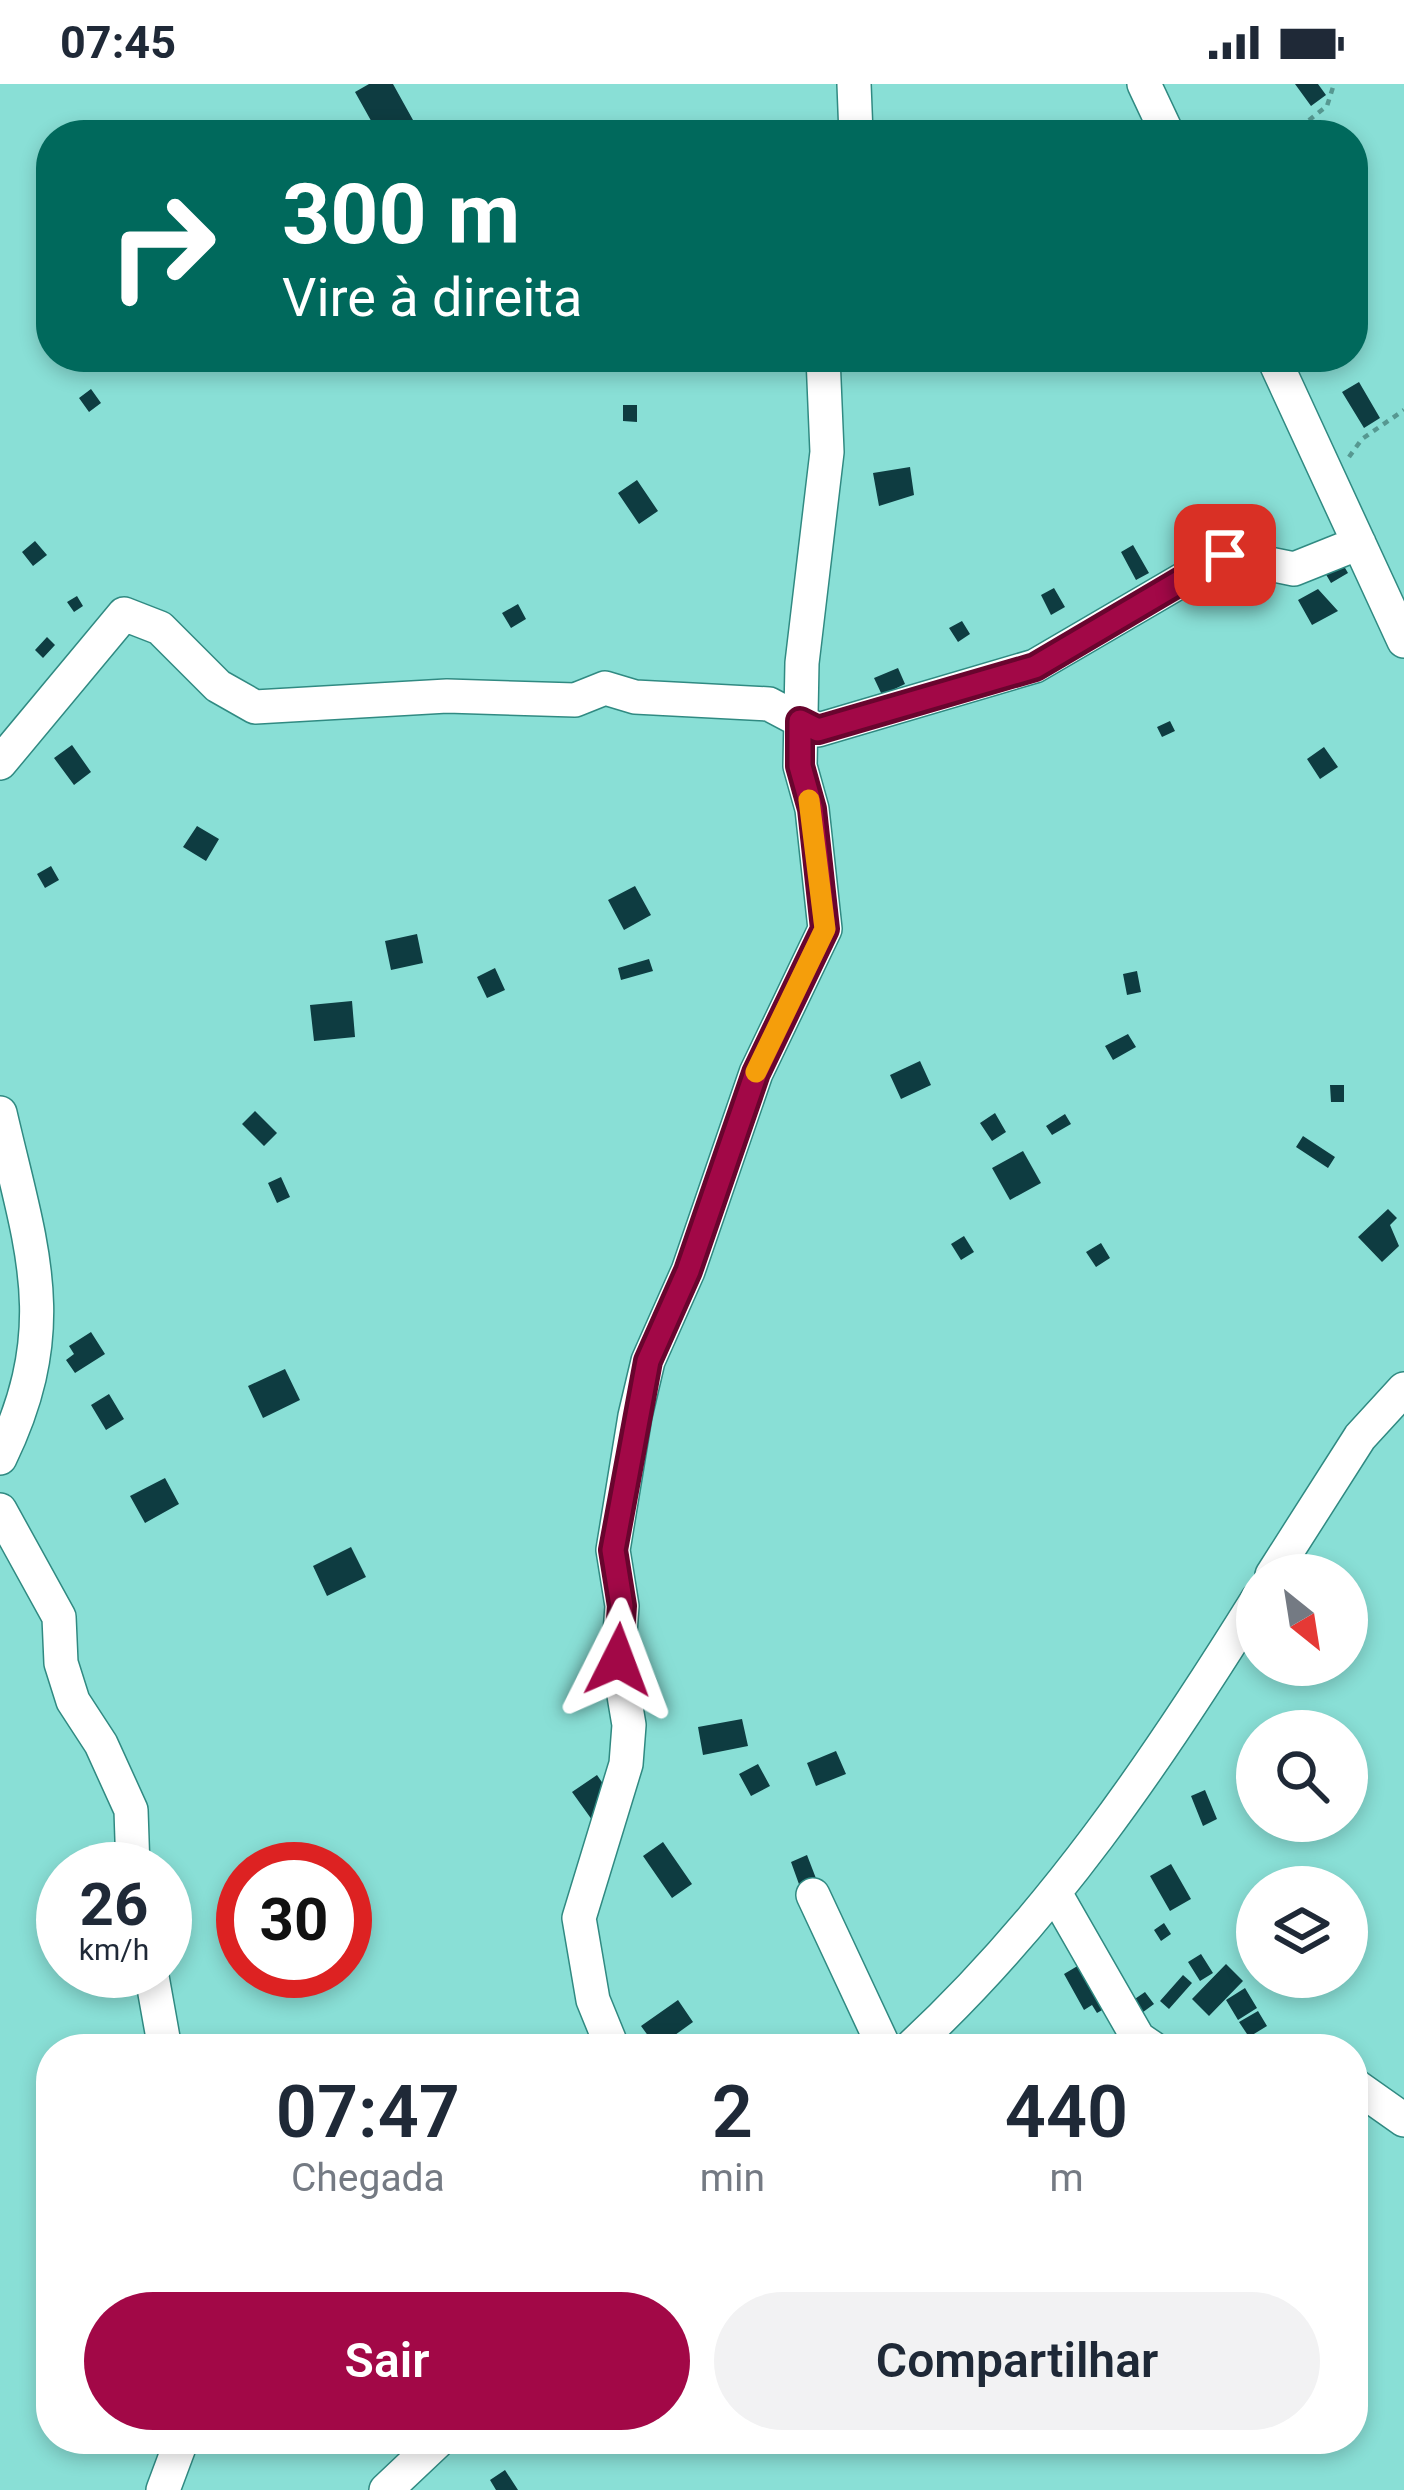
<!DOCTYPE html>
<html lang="pt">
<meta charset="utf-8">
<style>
body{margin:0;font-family:Roboto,sans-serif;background:#f2f2f3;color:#1f2937;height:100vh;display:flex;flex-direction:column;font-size:45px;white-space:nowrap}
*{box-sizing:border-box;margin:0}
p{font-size:39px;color:#747a83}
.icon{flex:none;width:66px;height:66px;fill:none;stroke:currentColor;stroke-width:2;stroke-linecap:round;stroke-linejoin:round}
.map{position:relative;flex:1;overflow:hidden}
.sheet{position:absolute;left:36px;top:1950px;width:1332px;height:420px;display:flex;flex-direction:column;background:#fff;border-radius:48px;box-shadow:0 6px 18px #0003}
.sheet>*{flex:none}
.top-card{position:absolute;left:36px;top:36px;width:1332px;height:252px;border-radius:48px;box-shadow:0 6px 18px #0003;background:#00695c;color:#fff;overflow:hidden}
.needle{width:78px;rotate:150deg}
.buttons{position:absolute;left:1236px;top:1470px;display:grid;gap:24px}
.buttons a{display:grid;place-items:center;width:132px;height:132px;border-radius:50%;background:#fff;box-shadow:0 6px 18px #0003;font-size:60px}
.speed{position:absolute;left:36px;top:1758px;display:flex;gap:24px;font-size:60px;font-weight:700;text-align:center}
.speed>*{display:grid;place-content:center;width:156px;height:156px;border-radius:50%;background:#fff;box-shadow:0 6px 18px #0003;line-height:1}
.speed small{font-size:30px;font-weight:400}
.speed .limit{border:18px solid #d22;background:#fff;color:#111}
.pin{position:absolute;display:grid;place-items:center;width:102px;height:102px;color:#fff;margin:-51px;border-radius:24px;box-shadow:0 6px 18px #0006}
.me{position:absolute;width:132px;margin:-66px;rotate:3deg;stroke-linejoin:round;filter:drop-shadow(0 0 9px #0008)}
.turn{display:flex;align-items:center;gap:42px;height:252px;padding:0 48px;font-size:54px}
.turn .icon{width:156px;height:156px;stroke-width:2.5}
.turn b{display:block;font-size:84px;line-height:102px}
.eta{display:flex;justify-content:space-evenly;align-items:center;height:204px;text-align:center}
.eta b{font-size:72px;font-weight:600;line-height:84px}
.cta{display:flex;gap:24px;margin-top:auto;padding:24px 48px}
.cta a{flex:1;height:138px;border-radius:72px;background:#a20847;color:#fff;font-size:48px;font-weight:600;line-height:138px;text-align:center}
.cta a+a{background:#f2f2f3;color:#1f2937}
.status{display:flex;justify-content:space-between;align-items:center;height:84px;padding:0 60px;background:#fff;direction:ltr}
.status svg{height:33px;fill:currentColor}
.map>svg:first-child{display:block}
</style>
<div class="status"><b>07:45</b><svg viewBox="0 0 49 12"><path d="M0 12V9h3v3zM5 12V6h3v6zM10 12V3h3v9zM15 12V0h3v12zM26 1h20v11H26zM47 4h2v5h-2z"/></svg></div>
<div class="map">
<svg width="1404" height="2406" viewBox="0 0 1404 2406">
<rect width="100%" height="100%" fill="#89dfd6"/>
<path fill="#0e3c41" d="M369 0H393L413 36 379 51 355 8Z
M1295 0H1318L1326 11 1311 22Z
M1359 298 1380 334 1364 344 1342 308Z
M91 305 101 319 89 328 79 314Z
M623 321H637V338L623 337Z
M910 383 914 411 879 422 873 389Z
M637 396 658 427 639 440 618 409Z
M35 457 47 471 33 482 22 468Z
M1133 461 1149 489 1136 496 1121 468Z
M1341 477 1348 489 1331 499 1324 487Z
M1054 504 1065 523 1051 531 1041 511Z
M1318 505 1338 527 1312 541 1298 516Z
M77 512 83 522 74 528 67 518Z
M518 520 526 535 511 544 502 529Z
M962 537 970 550 958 558 949 544Z
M47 553 55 561 43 574 35 566Z
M898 584 905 600 882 611 874 594Z
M1170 637 1175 647 1162 653 1157 643Z
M72 661 91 688 74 701 54 674Z
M1324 663 1338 683 1320 695 1307 675Z
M197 742 219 755 206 777 183 763Z
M51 782 59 796 45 804 37 790Z
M635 802 651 831 624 846 608 816Z
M417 850 423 879 391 886 385 857Z
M649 875 653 887 621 896 618 884Z
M495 884 505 906 487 914 477 893Z
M1137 887 1141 908 1127 911 1123 890Z
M352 917 355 953 314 957 310 921Z
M1128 950 1136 963 1113 976 1105 962Z
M920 977 931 1001 901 1015 890 991Z
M1330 1001H1344V1018H1331Z
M255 1027 277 1049 264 1062 242 1040Z
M995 1029 1006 1048 992 1057 980 1039Z
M1065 1030 1071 1040 1052 1051 1046 1042Z
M1303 1052 1335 1073 1328 1084 1296 1063Z
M1023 1067 1041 1099 1010 1116 992 1084Z
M281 1093 290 1113 277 1119 268 1099Z
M1388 1125 1397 1134 1390 1141 1399 1162 1382 1178 1358 1153Z
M964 1152 974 1168 961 1176 951 1160Z
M1101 1159 1110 1174 1096 1183 1086 1168Z
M91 1248 105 1270 75 1289 66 1276 74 1270 69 1262Z
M285 1285 300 1316 263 1334 248 1302Z
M109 1310 124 1335 106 1346 91 1321Z
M165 1394 179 1420 145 1439 130 1412Z
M351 1463 366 1493 327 1512 313 1482Z
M742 1635 748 1662 703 1671 698 1643Z
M836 1667 846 1690 816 1702 807 1679Z
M758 1680 770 1702 751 1712 739 1690Z
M597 1691 624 1730 600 1747 572 1708Z
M1205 1706 1217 1735 1203 1742 1191 1712Z
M663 1758 692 1800 672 1814 643 1772Z
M807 1771 817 1797 800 1803 791 1778Z
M1171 1780 1191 1815 1170 1827 1150 1792Z
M1164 1839 1171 1850 1161 1857 1154 1846Z
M1201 1870 1213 1889 1200 1897 1188 1878Z
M1086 1877 1111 1921 1097 1929 1092 1921 1084 1926 1064 1890Z
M1226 1880 1243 1897 1209 1932 1192 1915Z
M1183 1891 1192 1899 1169 1925 1160 1917Z
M1245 1904 1257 1924 1238 1936 1226 1916Z
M1145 1908 1154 1920 1135 1934 1126 1921Z
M678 1916 693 1938 657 1964 641 1942Z
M1258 1927 1267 1942 1249 1953 1239 1938Z
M553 1951 561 1961 541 1965 539 1962Z
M505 2386 518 2406H496L490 2396Z"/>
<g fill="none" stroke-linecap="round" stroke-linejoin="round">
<g stroke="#308a82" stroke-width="36">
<path id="minor" d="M854 0 856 51
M1144 0 1168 51
M1273 273 1404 557
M0 679 124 530 160 544 218 602 255 623 447 612 575 616 605 604 635 613 769 620 818 646 1035 582 1225 471 1294 485 1359 459
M0 1029C31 1163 64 1242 0 1374
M0 1426 59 1533 61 1579 73 1617 101 1660 131 1726 133 1785
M1272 1491 1360 1353 1404 1305
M1055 1809 1138 1954 1154 1965
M813 1811 885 1965
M151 1887 165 1965
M613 1965 593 1916 579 1834 626 1680 629 1641 618 1576 622 1522 613 1466 635 1332 648 1277 688 1187 756 989 825 845 812 725 800 682 802 579 827 368 823 273
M909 1965C1049 1836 1157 1677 1257 1516
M1353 2000 1404 2036
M163 2406 182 2355
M386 2406 440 2355"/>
</g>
<path stroke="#569891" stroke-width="4.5" stroke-dasharray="6 6" stroke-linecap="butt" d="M1290 51 1327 22 1334 0
M1349 373 1362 355 1404 326"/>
<use href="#minor" stroke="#fff" stroke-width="33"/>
</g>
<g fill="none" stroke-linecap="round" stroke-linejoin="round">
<g stroke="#69052e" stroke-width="30">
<path id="route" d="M618 1576 622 1522 613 1466 648 1277 688 1187 756 989 825 845 812 725 800 682V637L818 646 1035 583 1225 471"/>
</g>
<use href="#route" stroke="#a20847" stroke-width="21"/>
<path stroke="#f59e0b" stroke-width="21" d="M756 988 825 845 809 716"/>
</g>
</svg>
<div class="buttons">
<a><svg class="needle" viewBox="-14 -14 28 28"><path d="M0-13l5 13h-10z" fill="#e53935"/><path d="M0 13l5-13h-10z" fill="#747a83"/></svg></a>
<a><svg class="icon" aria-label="search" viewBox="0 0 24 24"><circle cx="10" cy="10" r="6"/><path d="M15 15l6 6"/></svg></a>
<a><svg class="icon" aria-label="layers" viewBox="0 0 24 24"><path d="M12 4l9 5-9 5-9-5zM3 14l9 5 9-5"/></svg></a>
</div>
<div class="speed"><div>26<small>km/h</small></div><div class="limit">30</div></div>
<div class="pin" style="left:1225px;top:471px;background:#d93025"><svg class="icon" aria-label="arrive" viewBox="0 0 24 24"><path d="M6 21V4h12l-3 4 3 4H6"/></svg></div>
<svg class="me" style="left:618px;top:1576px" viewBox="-20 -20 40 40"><path d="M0-17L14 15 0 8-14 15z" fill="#a20847" stroke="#fff" stroke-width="4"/></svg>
<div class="top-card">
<div class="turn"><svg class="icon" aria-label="right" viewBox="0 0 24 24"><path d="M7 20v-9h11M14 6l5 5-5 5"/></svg><div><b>300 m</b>Vire à direita</div></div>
</div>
<section class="sheet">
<div class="eta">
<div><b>07:47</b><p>Chegada</p></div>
<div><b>2</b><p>min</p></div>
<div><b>440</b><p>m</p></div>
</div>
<div class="cta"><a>Sair</a><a>Compartilhar</a></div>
</section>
</div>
